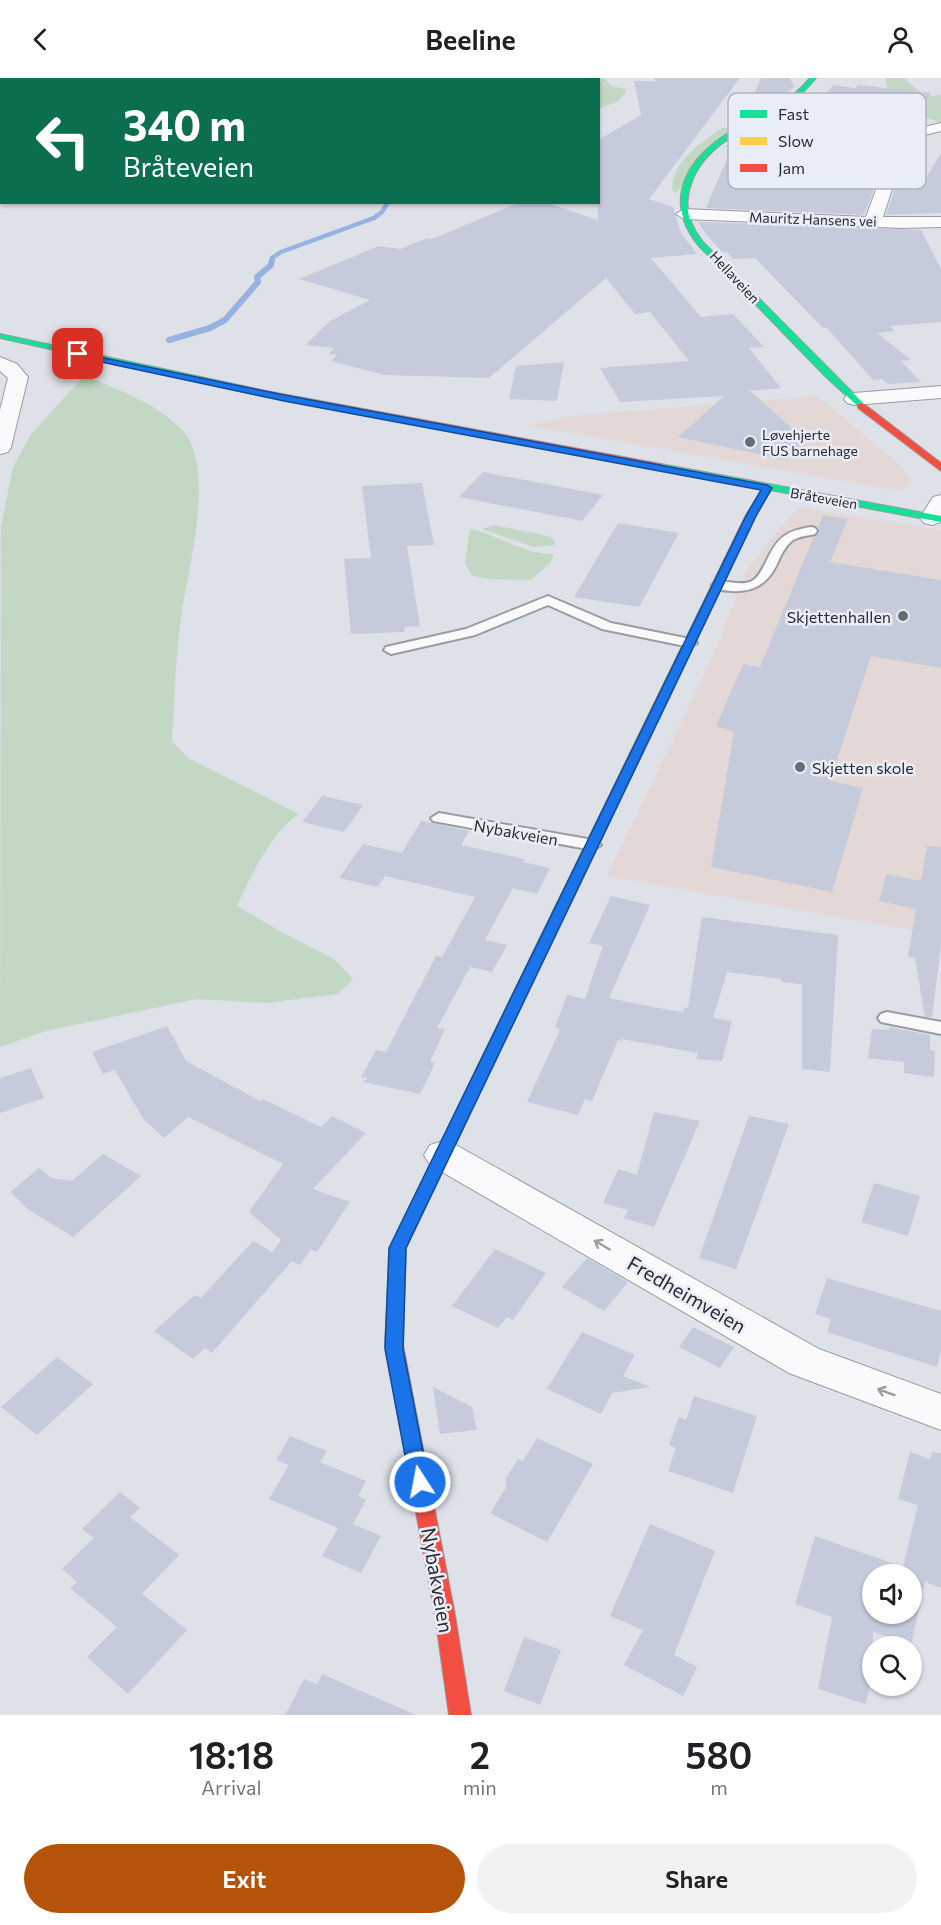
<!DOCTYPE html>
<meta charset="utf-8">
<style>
body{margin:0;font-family:Commissioner,sans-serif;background:#f2f2f2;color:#202124;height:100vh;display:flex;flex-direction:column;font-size:22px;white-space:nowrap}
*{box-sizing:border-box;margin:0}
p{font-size:20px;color:#757577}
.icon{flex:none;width:33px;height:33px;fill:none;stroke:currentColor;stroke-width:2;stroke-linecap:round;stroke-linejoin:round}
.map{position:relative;height:1637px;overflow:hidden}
.drawer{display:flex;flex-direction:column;background:#fff;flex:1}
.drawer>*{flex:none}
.banner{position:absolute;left:0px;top:0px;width:600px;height:126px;box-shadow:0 2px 4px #0004;background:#0b6e4f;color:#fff;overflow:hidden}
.fabs{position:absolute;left:862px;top:1486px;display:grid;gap:12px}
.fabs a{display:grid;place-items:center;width:60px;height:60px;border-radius:50%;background:#fff;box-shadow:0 2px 4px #0004;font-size:30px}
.pin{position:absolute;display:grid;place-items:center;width:51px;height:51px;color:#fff;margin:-26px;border-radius:12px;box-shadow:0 3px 9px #0006}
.me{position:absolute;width:66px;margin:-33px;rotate:349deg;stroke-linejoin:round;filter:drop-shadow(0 0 4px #0008)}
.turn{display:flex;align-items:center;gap:21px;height:126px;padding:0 24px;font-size:27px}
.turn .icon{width:78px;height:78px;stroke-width:2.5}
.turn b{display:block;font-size:42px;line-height:51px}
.eta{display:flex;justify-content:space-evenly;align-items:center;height:102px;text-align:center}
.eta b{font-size:36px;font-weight:600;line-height:42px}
.cta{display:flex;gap:12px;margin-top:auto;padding:12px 24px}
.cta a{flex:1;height:69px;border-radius:36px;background:#b45309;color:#fff;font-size:24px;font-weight:600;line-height:69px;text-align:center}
.cta a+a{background:#f2f2f2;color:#202124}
header{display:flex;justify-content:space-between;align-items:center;height:78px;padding:0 24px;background:#fff;font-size:27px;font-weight:600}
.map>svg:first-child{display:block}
</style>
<header><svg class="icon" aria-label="back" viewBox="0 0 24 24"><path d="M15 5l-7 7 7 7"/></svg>Beeline<svg class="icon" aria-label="person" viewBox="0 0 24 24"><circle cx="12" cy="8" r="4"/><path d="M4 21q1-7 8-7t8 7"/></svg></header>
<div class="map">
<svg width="941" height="1637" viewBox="0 0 941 1637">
<rect width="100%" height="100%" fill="#dee1e8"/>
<path fill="#e4d8d6" d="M818 318 902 389 910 403 904 412H894L526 347 581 337Z
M797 429 941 452V857L607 798 712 580 745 495Z"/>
<path fill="#c2d8c4" d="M0 0H604L611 8 626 11V14L618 23 599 31 598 2H2L0 117Z
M886 0H904L926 19 941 17V45L908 32 888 20Z
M722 50H735L675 116 672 111C672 83 702 64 722 50Z
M85 297C118 313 158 325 183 353 217 391 187 494 181 540 175 581 175 622 172 663L188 680 299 736C272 753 250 800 237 828L285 856 334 881 353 901 338 916 266 925 197 921 46 953 0 969 1 449 13 389 31 356Z
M494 447 548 458 554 462 555 467 534 469 482 451Z
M470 451C499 457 525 477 554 476L550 485 531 502 489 501 472 498 465 486Z"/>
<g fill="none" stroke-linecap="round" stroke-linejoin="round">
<path stroke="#96b2e1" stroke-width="4.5" d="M271 184 272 180 281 174 374 140 382 134 388 124"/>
<path stroke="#96b2e1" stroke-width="6" d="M169 262 210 250 225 242 258 204 257 199 271 187 272 182"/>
</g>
<path fill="#c5cbdb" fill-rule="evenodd" d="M654 0H740L649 121 673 129 681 155 697 176 651 180 701 239 733 236 764 269 749 270 781 310 750 313 806 362 786 382 678 359 724 318 620 324 600 290 689 283 650 234 635 236 606 200 489 300 385 297 331 283 337 277 329 276 334 270 305 267 330 243 370 222 299 201 379 168 400 171 428 160 432 161 521 124H545L598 142V62L641 37 634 3H655Z
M761 0H790L794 9 777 23 744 41Z
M834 7 855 10 858 7 931 15 908 50 893 32 863 107 875 108 864 137 706 130 734 64 801 23 807 35Z
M941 75V135L886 137 895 110 919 112Z
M698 144 921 152 941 191V244L890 248 895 253 877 255 911 282 901 283 921 304 888 306 882 301 873 302 827 250H823L755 180 733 181 727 174H722L706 156Z
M564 284 557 323 509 321 516 288Z
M483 394 546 406 603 417 582 443 459 419Z
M422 405 434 467 407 468 420 548 404 549 405 554 351 556 344 481 371 480 362 408Z
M823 437 848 441 830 484 941 502V590L871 578 830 703 863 710 832 814 711 789 734 654 716 648 743 586 760 589 814 458 819 454 818 450Z
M618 445 679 455 639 529 574 519Z
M322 718 363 727 344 754 302 744Z
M421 743 469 753 461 767 525 781 523 784 550 790 537 816 513 810 485 862 507 867 492 894 470 889 437 950 445 951 430 984 435 985 420 1016 364 1004 367 1000 361 999 376 972 386 974 436 878 442 879 475 819 385 798 378 809 339 800 363 766 402 775Z
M927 768 941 769V866L932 939H925L915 880 908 879 916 831 879 823 886 796 921 803Z
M611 818 650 827 609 920 664 931 683 934 684 929 688 930 702 839 838 857 830 994 802 991V906L781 904V901L727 894 713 940 732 943 722 983 696 981 698 975 622 961V963L618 962 592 1023 585 1021 578 1037 527 1024 559 954V950L555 949 567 917 585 921 603 868 589 865Z
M167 948 186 983 260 1023 263 1021 321 1049 332 1038 366 1055 313 1111 350 1124 317 1174 311 1171 300 1187 285 1181 291 1184 212 1275 205 1270 193 1281 154 1253 195 1217 201 1220 253 1163 272 1174 281 1162 249 1134 283 1086 188 1039 164 1060 144 1042 115 992 103 996 92 974Z
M889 949 930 957V972L935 973 934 999 904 995V984L868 980 872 951 889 952Z
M31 990 44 1020 0 1035V1000Z
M654 1034 700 1043 654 1149 624 1140 628 1132 603 1125 618 1091 637 1097Z
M749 1038 789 1046 736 1191 699 1180Z
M103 1076 141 1098 73 1159 29 1132 10 1114 39 1090 51 1100 72 1103Z
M874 1105 920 1118 908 1158 861 1144Z
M495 1171 546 1195 513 1242 507 1239 498 1250 452 1228Z
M587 1180 628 1204 604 1233 562 1209Z
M827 1200 941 1233V1272L937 1289 827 1254 831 1241 815 1236Z
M693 1249 734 1269 720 1290 679 1269Z
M582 1254 635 1277 623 1298 651 1309 612 1315 601 1336 547 1311Z
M57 1279 93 1306 37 1357 1 1329Z
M433 1309 472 1329 477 1352 440 1356Z
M694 1318 757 1338 733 1415 668 1393 676 1370 669 1367 679 1339 686 1342Z
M290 1358 327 1373 320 1384 366 1403 358 1418 366 1422 353 1446 381 1458 361 1495 322 1478 338 1450 269 1421 289 1387 276 1382Z
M537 1360 593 1386 547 1464 490 1435 506 1410V1400L518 1381 523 1383Z
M910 1374 930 1381 932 1374 941 1375V1510L925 1504 911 1567 873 1554V1593L866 1626 818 1611 832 1539 795 1526 815 1458 903 1489 918 1427 898 1421ZM873 1497H912V1536H873Z
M120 1414 140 1430 130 1439 179 1477 142 1516 187 1552 128 1616 87 1579 117 1549 70 1510 77 1504 62 1491 94 1460 82 1451Z
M650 1446 715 1473 674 1577 697 1589 683 1618 624 1587 643 1552 610 1538Z
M524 1559 561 1572 540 1627 504 1613Z
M322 1596 361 1613 416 1637H285L304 1601 317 1606Z"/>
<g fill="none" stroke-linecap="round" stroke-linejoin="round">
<g stroke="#999ca0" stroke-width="4">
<path id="lane" d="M811 449 815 450 817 453 815 456C807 458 800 458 793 462 785 468 781 477 777 486 764 514 741 517 713 510L712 507C721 498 739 510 752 503 759 499 762 491 766 484 777 460 785 453 811 449Z
M548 518 611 545 690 561 697 565 690 569 602 551 548 527 475 557 391 576 384 572 386 569 466 551Z
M439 735 593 762 601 767 593 772 433 743 431 740Z
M887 934 941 944V956L881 944 878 940 881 936Z"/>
</g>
<g stroke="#999ca0" stroke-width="2">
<path id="street" d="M941 45V53L913 60 906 67 883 139H941V149L902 150 684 141 676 136 684 131 866 139 894 62 903 54Z
M0 279 17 286 28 299 11 369 8 374 0 376V332L8 300 0 293Z
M941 308V320L854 327 847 325 844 321 847 317 854 315Z
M941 417V444L932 447 924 445 920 440 933 419Z
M443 1063 456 1067 819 1271 941 1316V1352L789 1295 430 1087 424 1077 430 1067Z"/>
</g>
<g stroke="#999ca0" stroke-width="2">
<path id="fast" d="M810 0H816C808 10 800 18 789 25 753 50 700 64 689 113 684 133 691 149 703 164L864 326 865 328 861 331 825 298 698 167C662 122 687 80 730 54 749 42 769 34 786 22 795 16 803 8 810 0Z
M0 256 266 313 270 316 266 319 0 260Z
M661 386 941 438V444L658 391 656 389Z
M660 622 666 626 538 893 531 898 526 896 524 893 654 626Z"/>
</g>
<g stroke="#999ca0" stroke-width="2">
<path id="slow" d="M531 888 538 893 406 1170 403 1267 400 1272 394 1274 388 1272 385 1267 390 1170 524 893Z"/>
</g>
<g stroke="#999ca0" stroke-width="2">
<path id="jam" d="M266 313 661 386 666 389 661 392 263 318V314Z
M858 326H864L941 385V393L858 330Z
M767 407 772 410 756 437 666 626 664 628H656L654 626 746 437 764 408Z
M394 1260 400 1262 403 1267 455 1537 471 1637H449L435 1537 385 1267 388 1262Z"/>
</g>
<use href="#lane" fill="#fafafc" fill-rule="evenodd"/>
<use href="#street" fill="#fafafc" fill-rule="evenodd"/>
<use href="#fast" fill="#16e098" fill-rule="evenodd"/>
<use href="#slow" fill="#ffcf43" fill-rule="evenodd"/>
<use href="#jam" fill="#f24e42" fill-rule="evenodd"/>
</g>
<defs><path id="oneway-shaft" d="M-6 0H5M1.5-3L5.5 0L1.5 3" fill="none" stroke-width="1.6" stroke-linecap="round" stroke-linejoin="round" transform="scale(1.5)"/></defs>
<g stroke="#9c9da0">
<use href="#oneway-shaft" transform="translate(602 1167) rotate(-150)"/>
<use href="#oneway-shaft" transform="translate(886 1314) rotate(-160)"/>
</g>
<path fill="#1a73e8" stroke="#114b97" stroke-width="1.5" d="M75 274 284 317 767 407 772 410 756 438 406 1170 403 1271 429 1404 427 1410 420 1412 413 1410 410 1404 385 1271 389 1170 746 438 761 412 284 323 78 279 74 276Z"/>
<g fill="#686b70" stroke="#e9edf8" stroke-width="2">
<circle cx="750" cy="364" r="6"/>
<circle cx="903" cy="538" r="6"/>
<circle cx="800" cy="689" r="6"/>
</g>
<g text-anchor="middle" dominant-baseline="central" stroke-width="5" stroke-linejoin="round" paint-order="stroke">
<g font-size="14" fill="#292b2f" stroke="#e9edf8">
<text transform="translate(813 141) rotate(2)">Mauritz Hansens vei</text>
<text transform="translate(735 199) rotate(47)">Hellaveien</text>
<text transform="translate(824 420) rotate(10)">Bråteveien</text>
</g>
<g font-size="14" fill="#292b2f" stroke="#e9edf8" text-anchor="start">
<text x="762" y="356">Løvehjerte<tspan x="762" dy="16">FUS barnehage</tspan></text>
</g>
<g font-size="16" fill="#292b2f" stroke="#e9edf8" text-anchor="end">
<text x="891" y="538">Skjettenhallen</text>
<text x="812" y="689" text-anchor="start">Skjetten skole</text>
</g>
<g font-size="16" fill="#292b2f" stroke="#e9edf8">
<text transform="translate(516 754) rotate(10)">Nybakveien</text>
</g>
<g font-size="20" fill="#292b2f" stroke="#e9edf8">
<text transform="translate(687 1216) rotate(30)">Fredheimveien</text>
<text transform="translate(438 1502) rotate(80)">Nybakveien</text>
</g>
</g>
<rect x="728" y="15" width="198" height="96" rx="9" fill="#e9edf8" stroke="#afb3bc" stroke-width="1.5"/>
<rect x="740" y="32" width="27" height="8" fill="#16e098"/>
<rect x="740" y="59" width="27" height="8" fill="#ffcf43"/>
<rect x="740" y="86" width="27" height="8" fill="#f24e42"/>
<g font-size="16" fill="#292b2f">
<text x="778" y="42">Fast</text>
<text x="778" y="69">Slow</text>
<text x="778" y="96">Jam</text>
</g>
</svg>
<div class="fabs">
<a><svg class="icon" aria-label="sound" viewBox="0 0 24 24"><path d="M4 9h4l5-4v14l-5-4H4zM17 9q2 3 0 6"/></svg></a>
<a><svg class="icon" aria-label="search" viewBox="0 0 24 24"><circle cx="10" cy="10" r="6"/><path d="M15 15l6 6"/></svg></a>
</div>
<div class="pin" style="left:78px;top:276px;background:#d93025"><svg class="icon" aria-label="arrive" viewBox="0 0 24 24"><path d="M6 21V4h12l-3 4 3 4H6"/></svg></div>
<svg class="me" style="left:420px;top:1404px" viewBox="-20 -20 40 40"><circle r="17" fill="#1a73e8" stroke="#fff" stroke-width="3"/><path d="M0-11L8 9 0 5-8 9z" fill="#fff"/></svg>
<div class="banner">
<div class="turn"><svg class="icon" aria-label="left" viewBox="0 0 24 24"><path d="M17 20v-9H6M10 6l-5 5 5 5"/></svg><div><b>340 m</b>Bråteveien</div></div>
</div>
</div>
<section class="drawer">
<div class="eta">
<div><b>18:18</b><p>Arrival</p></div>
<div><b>2</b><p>min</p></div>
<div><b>580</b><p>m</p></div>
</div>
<div class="cta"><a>Exit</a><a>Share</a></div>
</section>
